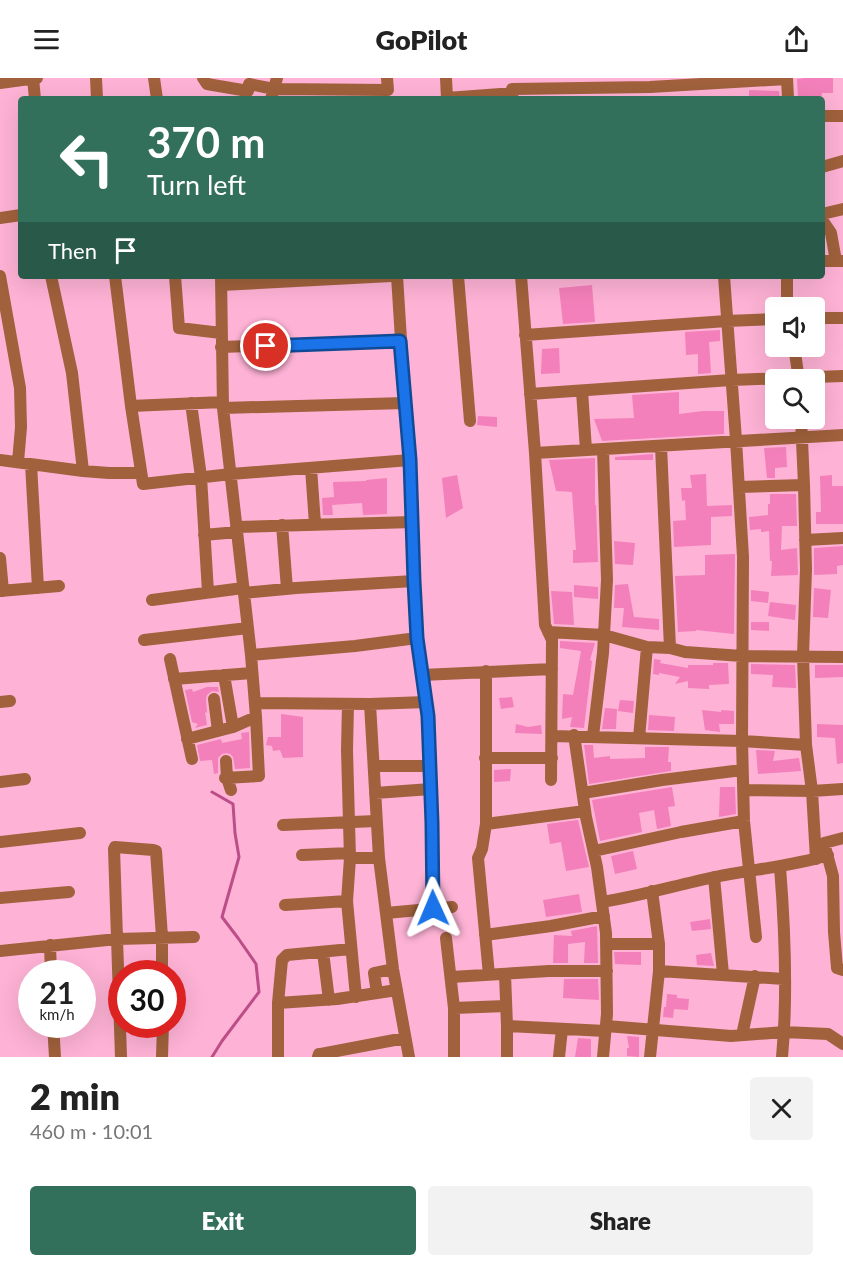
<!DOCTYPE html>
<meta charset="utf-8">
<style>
body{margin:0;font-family:Lato,sans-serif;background:#f2f2f2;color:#222;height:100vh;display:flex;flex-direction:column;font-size:22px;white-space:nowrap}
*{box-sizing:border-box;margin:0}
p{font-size:20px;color:#767676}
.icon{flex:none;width:33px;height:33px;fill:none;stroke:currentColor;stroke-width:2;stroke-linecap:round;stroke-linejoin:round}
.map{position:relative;height:979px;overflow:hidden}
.panel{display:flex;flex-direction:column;background:#fff;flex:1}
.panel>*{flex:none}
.banner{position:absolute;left:18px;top:18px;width:807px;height:183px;border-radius:6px;box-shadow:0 6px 24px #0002;background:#32705c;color:#fff;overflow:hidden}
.buttons{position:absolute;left:765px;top:219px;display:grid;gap:12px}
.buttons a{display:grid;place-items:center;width:60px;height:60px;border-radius:6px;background:#fff;box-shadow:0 6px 24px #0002;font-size:30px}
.speed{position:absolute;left:18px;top:882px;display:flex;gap:12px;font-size:30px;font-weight:700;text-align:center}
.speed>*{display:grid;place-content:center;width:78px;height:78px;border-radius:50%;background:#fff;box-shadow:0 6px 24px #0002;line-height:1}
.speed small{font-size:15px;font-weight:400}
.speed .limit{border:9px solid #d22;background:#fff;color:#111}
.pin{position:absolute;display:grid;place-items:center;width:51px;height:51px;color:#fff;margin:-26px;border:3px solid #fff;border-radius:50%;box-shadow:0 2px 6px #0007}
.me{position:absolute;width:66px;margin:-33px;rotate:359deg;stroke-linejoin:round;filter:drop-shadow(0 0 4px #0008)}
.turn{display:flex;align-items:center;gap:21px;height:126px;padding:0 30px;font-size:27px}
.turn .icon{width:78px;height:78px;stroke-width:2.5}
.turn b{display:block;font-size:42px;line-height:51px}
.then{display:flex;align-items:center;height:57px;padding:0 30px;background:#0003;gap:12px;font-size:22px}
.round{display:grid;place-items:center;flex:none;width:63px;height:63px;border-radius:6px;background:#f2f2f2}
.overview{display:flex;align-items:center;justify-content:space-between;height:102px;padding:0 30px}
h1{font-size:36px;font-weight:800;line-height:45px}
.action{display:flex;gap:12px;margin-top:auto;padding:12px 30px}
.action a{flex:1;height:69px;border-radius:6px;background:#32705c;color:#fff;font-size:24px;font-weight:800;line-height:69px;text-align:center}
.action a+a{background:#f2f2f2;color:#222}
header{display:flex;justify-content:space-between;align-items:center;height:78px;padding:0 30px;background:#fff;font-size:27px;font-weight:800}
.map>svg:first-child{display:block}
</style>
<header><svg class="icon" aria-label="menu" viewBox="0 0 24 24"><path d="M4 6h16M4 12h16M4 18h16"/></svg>GoPilot<svg class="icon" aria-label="share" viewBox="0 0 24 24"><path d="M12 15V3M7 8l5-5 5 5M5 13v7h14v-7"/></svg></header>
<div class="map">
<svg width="843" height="979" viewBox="0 0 843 979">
<rect width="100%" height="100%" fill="#feb2d5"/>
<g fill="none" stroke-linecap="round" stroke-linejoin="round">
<path stroke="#bb4e88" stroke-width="3" d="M212 979 222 963 259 914 256 886 238 860 222 839 239 779 235 755 233 726 212 714"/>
</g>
<path fill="#f380ba" d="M805 0H833V15H822L821 21H805V18H798L797 1Z
M749 12 779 13 780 21 749 20Z
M592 207 595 244 563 246 559 210Z
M720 252V263L709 264 711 295 698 296V276L686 277 685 254Z
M559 270 560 295 541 296 542 271Z
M679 314V336L703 333H724V356L602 363 594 341 634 340 632 317Z
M478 338 497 339V349L477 347Z
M786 369 787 389 775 390V400H767L764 370Z
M653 376V382H615V379Z
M595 380V427H596L598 484 573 485V472H576L572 414 556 413 549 382Z
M706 396 707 428 732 427V438L711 439V467L674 469 673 443 686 442 685 422 682 423 681 410H692L690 397Z
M457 397 463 430 446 440 442 400Z
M832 397V408H843V446H816V434H821L820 398Z
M387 400V436L363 437 362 425 332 427 333 437H323L322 420 334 419 333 404 366 403V402Z
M770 416H796L797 448H782L781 472 797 470 798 497 771 498 772 483H770L769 453 761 454V451L750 452 749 439 768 437V426H770Z
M614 463 635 465 633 487 615 486Z
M843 468V487L837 488V496L814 497V470Z
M735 476 734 556 696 552V553L678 554 675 498 705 497V477Z
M628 506 634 539 659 541V552L622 549 624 530H614L615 507Z
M574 507 598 509V521L574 519Z
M814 510 831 512 828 540 813 539Z
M751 512 769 514 768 525 751 523Z
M551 513 572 514 574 547 554 546Z
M770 524 796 527 795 542 768 538Z
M751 544H769V553L751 552Z
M560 563 595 565 590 582 592 583 584 650 570 649 572 639 562 641 563 616 573 617 581 573 560 570Z
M654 581 661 582 660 585 688 590V587H713V585H728L729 606 709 607V611L688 610V603L675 606 680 599 659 595V597L653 596Z
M751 586 795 587 796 610 772 609 773 597 751 596Z
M815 587H843V599L815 600Z
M207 609H218L219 614 212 613 207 617 206 622 207 635 205 634 207 647 195 650 198 646 192 644 185 612 192 611 193 614Z
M512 619 514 629 501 631 499 620Z
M620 622 634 623 633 635 618 633Z
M605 630 617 631 616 651H602Z
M702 632 721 634V632L734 633V646H719L720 654 705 652Z
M281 636 303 639V679L283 680 280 672 273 673 272 668 266 667 268 659H281Z
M649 637 675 639 674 653 648 652Z
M516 646 528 649 541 647 542 656 515 655Z
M817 646 843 647V685L837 686 835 660 817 659Z
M249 654 250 690 235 691 233 679 230 676 226 675 222 676 218 680V695L214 696 212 682 200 683 197 667 221 661 222 665 242 661 241 655Z
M584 667H593L594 680 610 678V681L645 680V669H669L668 684H671V693L589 706Z
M756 672 775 673 773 683 799 680 801 693 758 696Z
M511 691 510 703 494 704V692Z
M672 709 675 728 668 729 671 748 657 751 654 732 639 735 642 754 600 763 592 722Z
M720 709H735L736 736 719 739Z
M578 742 589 789 566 793 561 764 550 766 547 746Z
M633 773 637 791 615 796 611 778Z
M579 816 582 834 546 839 543 822Z
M710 841 711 851 692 853 690 844Z
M597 848 598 885H584L585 864 568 866V885H553L554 857 572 858 571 853Z
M614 874H641V887L615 886Z
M711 875 714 888 697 887 696 877Z
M564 901H598L599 922 563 920Z
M667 916 677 917V920L689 921 688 932 674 931 673 940 663 939 664 929H666Z
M627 958 639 959V979L627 978V970H629Z
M578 960 591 961V979H575Z"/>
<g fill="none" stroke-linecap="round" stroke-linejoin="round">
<path stroke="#a0613c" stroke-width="12" d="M33 0 35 21
M96 0 97 21
M154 0 157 21
M203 0 207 6 248 13
M446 0 447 21
M787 0 788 21
M0 5 37 0
M249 6 274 11 388 12 387 0
M512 11 650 9 787 1
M447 20 513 15
M271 21 277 0
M822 38H843
M822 89 843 83
M822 136 843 131
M0 140 21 137
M822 142 831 155 836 183
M822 183H842
M0 198 20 310 21 349 18 384
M51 198 72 295 83 393
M115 198 131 328 143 406 231 396 410 382 405 325 397 198
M175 198 179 250 221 255
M221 198 223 330 251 577 256 639 259 698 225 700
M458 198 470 343
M521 198 535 375 545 547 552 562 551 702
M724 198 736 362 743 479 742 663 744 743 756 859
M787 198V230
M221 207 391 198
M814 240H843
M525 257 727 243 776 241
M794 268 799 302
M221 269 400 263
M582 313 586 372
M530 316 731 302 843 298
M191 325 201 399 208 514
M131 328 223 324
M223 330 405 325
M801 340 804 407 806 491 803 578 806 667 812 713 816 781
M661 368 670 570
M535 375 843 357
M0 382 83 393 109 395H140
M410 382 414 503 417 560 428 638 432 745 433 830
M31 386 38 510
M311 390 315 446
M739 409 804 407
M282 447 287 511
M236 449 413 444
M204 457 237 454
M805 462 843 460
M0 480 3 513
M0 513 59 508
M244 515 296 510 414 503
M152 522 243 510
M548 554 604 557 647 569 670 570 685 574 742 578 843 579
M144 562 248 550
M251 577 355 568 417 560
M170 581 192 681
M486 593V746L482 771 478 780 489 897
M224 597 233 649
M422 597 552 591
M174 601 252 595
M214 621 218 653
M0 624 10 623
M255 625 370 626 426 624
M348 626 347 672 350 780 347 823 356 919
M370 626 379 780 393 891 409 979
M574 657 586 739 597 789 606 855 607 936 603 979
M552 658 742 663 806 667
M593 658 603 575 607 502 603 371
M639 660 647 569
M187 661 233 649 256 639
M485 680H552
M226 683 227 700 231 712
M374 688H430
M0 704 25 701
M744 712 812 713 843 711
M375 715 431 711
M583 715 662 702 742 692
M486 746 585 733
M283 747 376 743
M843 760 824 765 833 798 834 854 837 890 843 892
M0 764 80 755
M594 773 681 754 744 743
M302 777 350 775
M350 780H379
M780 789C785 852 788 916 782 979
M714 799 723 896
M0 820 69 814
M602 824C640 818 677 807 715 799 752 791 791 789 828 777
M285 827 347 823
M386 835 452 829
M485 857 551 848 604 838
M446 860 454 930V979
M606 866H659
M50 867 51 896
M0 873 117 861 194 859
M323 874 329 922
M659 893 784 901
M505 896 507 948V979
M451 899 549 893H607
M377 915 374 895 393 891
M278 925 337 921 397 912
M454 930 506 928
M53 946 55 979
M507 948 605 953
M606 948 731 958 784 954 828 956 843 966
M742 957 755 898
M121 979 114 771 115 769 153 772 156 773 162 859V896
M162 979 163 946
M278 979V925L282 882 287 877 351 871
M318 979 319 976H321L405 960
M559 979 562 951
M650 979 659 893V866L652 813"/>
</g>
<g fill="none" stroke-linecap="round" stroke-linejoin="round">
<g stroke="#114b97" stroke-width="15">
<path id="route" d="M266 268 400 263 410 382 414 503 417 560 428 638 432 745 433 830"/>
</g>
<use href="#route" stroke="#1a73e8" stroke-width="10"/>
</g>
</svg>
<div class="buttons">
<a><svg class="icon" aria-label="sound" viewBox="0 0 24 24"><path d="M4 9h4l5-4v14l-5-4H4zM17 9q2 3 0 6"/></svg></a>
<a><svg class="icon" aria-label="search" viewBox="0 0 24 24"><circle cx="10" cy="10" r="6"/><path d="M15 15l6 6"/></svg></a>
</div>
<div class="speed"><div>21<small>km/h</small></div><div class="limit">30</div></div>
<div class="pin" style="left:266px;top:268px;background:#d93025"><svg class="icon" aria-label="arrive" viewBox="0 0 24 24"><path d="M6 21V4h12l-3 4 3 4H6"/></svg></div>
<svg class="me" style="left:433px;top:830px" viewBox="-20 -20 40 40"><path d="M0-17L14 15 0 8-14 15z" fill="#1a73e8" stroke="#fff" stroke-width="4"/></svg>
<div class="banner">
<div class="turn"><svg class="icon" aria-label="left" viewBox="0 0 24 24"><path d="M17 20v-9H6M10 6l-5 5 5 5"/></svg><div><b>370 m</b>Turn left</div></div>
<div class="then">Then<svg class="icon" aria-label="arrive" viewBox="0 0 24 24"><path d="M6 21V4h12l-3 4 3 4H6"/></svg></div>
</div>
</div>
<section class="panel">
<div class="overview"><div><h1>2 min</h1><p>460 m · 10:01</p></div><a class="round"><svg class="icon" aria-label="close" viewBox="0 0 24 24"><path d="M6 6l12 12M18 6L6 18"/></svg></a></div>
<div class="action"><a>Exit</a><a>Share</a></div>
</section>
